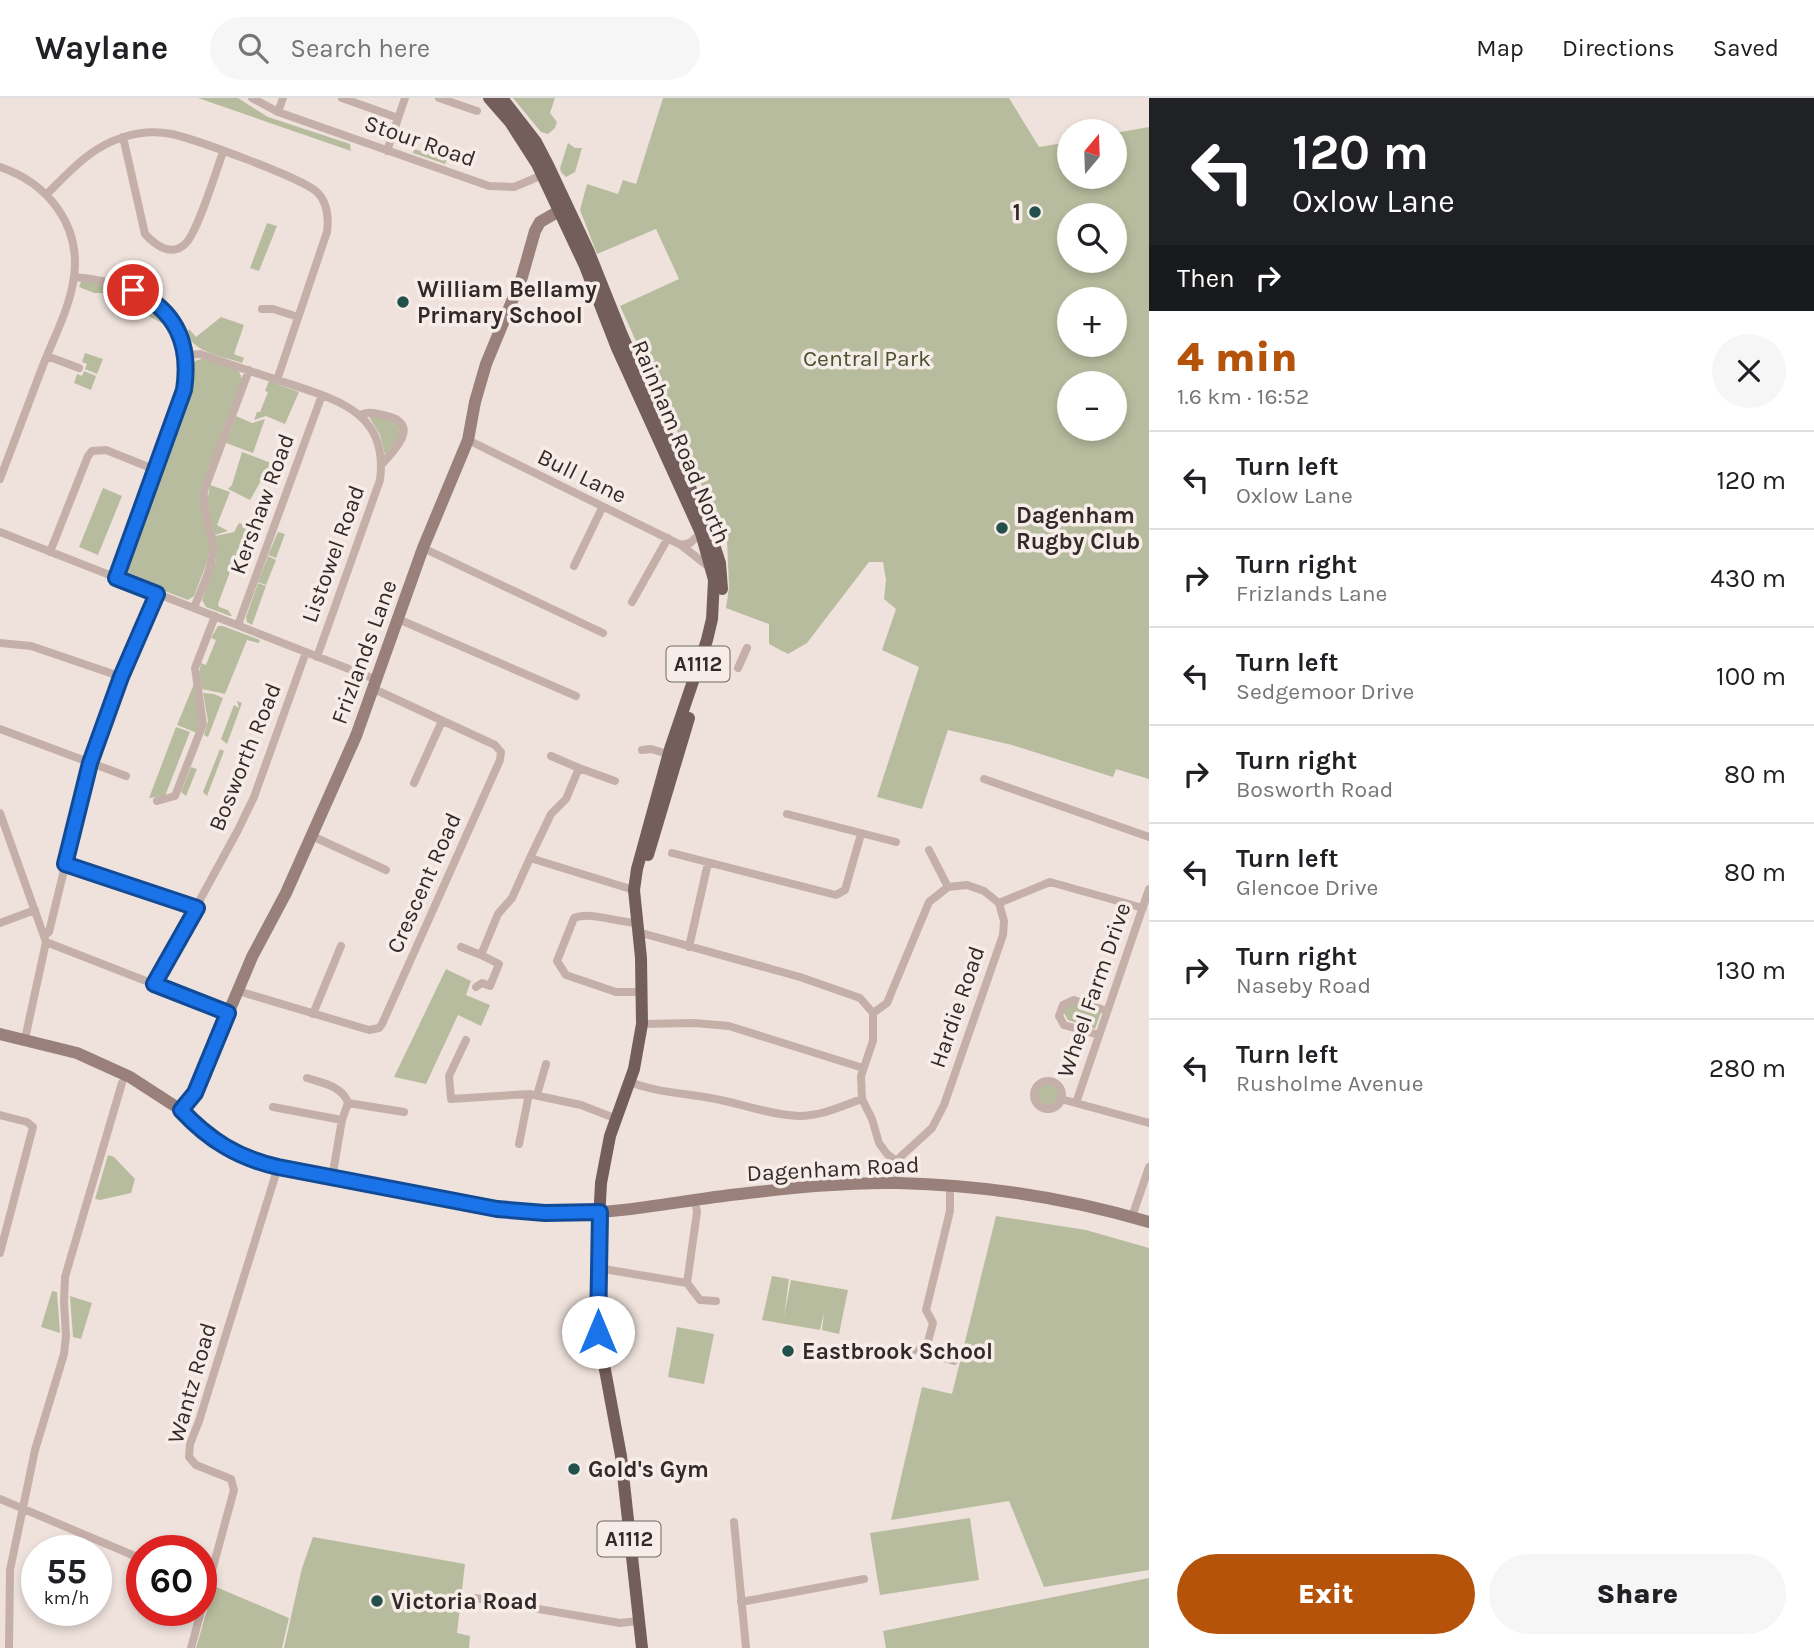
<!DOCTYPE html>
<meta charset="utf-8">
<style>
body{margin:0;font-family:Karla,sans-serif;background:#f6f6f6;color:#202124;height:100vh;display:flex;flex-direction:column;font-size:26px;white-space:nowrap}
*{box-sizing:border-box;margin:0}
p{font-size:23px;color:#757577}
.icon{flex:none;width:38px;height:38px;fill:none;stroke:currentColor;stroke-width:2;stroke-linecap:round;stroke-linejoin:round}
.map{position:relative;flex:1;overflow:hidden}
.side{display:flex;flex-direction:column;background:#fff;width:665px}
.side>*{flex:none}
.hud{background:#202124;color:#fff;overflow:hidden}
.needle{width:46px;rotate:19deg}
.buttons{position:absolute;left:1057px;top:21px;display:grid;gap:14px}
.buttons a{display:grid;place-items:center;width:70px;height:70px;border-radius:50%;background:#fff;box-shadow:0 4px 10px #0003;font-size:35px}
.speed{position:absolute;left:21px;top:1437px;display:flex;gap:14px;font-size:35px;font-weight:700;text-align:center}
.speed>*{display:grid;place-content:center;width:91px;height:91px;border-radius:50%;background:#fff;box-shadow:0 4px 10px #0003;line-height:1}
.speed small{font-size:18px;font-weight:400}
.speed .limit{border:10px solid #d22;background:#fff;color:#111}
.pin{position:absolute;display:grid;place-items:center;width:60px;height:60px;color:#fff;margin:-30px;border:4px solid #fff;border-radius:50%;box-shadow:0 2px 7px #0007}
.me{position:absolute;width:77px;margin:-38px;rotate:0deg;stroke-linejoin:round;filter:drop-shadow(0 0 5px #0008)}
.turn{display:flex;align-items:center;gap:24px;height:147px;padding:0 28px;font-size:32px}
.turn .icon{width:91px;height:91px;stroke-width:2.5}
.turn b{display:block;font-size:49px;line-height:60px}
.then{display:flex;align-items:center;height:66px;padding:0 28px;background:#0003;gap:14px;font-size:26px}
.round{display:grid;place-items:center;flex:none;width:74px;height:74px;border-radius:37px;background:#f6f6f6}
.overview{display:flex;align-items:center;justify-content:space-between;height:119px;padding:0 28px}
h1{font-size:42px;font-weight:800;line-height:52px;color:#b45309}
.button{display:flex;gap:14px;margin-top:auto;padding:14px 28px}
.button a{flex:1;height:80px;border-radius:42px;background:#b45309;color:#fff;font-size:28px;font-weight:800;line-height:80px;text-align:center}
.button a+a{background:#f6f6f6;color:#202124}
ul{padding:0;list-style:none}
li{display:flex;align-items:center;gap:21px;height:98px;padding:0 28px;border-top:2px solid #e0e0e0}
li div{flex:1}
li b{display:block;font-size:26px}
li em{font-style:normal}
header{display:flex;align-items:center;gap:42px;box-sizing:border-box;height:98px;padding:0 35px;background:#fff;border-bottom:2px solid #e0e0e0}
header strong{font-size:33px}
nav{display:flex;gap:38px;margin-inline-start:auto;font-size:24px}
.search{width:490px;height:63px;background:#f6f6f6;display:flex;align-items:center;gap:18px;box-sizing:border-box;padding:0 24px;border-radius:38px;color:#757577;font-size:26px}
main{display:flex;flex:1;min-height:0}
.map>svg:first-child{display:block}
</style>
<header>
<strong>Waylane</strong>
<div class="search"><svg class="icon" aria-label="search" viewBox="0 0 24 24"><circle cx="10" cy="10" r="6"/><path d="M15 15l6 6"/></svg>Search here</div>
<nav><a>Map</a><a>Directions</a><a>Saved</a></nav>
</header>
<main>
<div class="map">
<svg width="1149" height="1550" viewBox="0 0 1149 1550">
<rect width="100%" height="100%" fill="#efe2dc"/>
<path fill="#b8bc9e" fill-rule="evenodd" d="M198 0H238L268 19 350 46 351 53Z
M513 0H555L550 15 557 24 555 30 548 36 541 34Z
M663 0H1009L1039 49 1069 44V79H1115V35L1149 29V681L1116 671 1113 679 1012 647 948 632 922 711 877 699 919 569 882 552 896 511 884 501 886 482 883 464H869L807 545 788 556 769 546V526L726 510 729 489 727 443 620 208 679 181 656 131 597 156 580 112 587 86 618 96 623 82 636 86ZM1069 117H1115V163H1069ZM1115 201V247H1069V201ZM1115 285V331H1069V285Z
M568 45 575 50H582L575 74 566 79 561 74 560 70Z
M414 51 447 61 445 66 413 55Z
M267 125 277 128 259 173 250 170Z
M87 183 117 190 140 200 134 209 108 195H94L79 189 81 184Z
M141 201 156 211 167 222 163 226 137 211Z
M221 219 244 227 234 256 244 260 242 265C222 258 195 255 186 235L189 231 196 239Z
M85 255 103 261 97 276 85 271 87 266 82 264Z
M204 260 239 273 242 281 200 397 210 446 208 462 194 498 188 502 128 479 124 472 186 305 193 267 195 263Z
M84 273 96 278 91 292 74 285 77 276 82 278Z
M269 283 299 294 285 326 266 318 254 322 257 314H260L268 294 265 293Z
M368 317 398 324 401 338 385 357 380 337Z
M236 318 252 325 265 321 253 355 226 345Z
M242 354 271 365 250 402 228 391 232 387Z
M210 387 230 394 217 427 228 433 215 437 207 405Z
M103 390 122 398 98 457 79 449Z
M239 425 253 430H247L244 436 218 506 219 509 228 512 232 518H230L206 509 202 502 216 462 215 438 234 434Z
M278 434 285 436 276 460 268 457Z
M268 458 276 462 266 487 258 484Z
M258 485 266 488 252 527 247 524 246 519Z
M218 528H223L260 542 259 545 247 542 225 596 202 591 199 576 201 565 206 567 216 542 211 540Z
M194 586 200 619 197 635 177 627Z
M203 595 214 596 223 600 208 639 204 637 208 623Z
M237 603 242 605 227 646 221 641 234 607 239 610Z
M176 629 190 634 165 698 149 700Z
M220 651 224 653 207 698 203 694Z
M191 669 197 671 186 698 181 694Z
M446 871 471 883 466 897 490 907 481 928 458 917 426 986 394 979Z
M1074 904 1101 914 1095 931 1068 922 1064 915 1066 907Z
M1036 997a12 12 0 1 1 24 0a12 12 0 1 1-24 0Z
M108 1057 114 1059 135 1081 131 1095 100 1102 95 1101Z
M996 1118 1086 1132 1149 1150V1472L1044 1489 1009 1403 891 1422 922 1289 952 1296Z
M772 1178 789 1181 784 1218 791 1182 848 1192 839 1236 822 1232 824 1214 820 1232 762 1222Z
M52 1193 57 1194 60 1235 41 1229Z
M70 1198 92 1205 81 1241 73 1239Z
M677 1229 714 1236 704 1286 668 1279Z
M970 1420 979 1482 880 1497 870 1435Z
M313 1439 465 1466 457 1535 470 1538 469 1550H284L302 1470Z
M1149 1480V1550H886L883 1533Z
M214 1488 289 1520 282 1550H196Z"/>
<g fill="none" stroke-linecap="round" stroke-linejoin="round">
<path stroke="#c5b0a9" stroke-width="8" d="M252 0 278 14 489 88 514 89 545 76
M342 0 398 20
M439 0 477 13
M278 14 283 0
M123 39 145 136C155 147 172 160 186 145 198 133 216 73 223 54
M387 53 405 0
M0 69C48 85 81 127 74 179 70 210 53 241 42 270 28 307 14 344 0 381
M47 96C70 73 92 48 124 39 139 34 156 33 172 36 197 42 300 79 317 94 328 105 329 119 327 134L277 282
M74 179C143 185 196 216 184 293L116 480
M262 211H273L298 219
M186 257 200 256C229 266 258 276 287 285 338 302 389 315 380 382L317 559
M47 258 79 270
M360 317C368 313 374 315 383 317 421 324 398 349 382 366
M468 342 681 447 709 469
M0 434 377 582
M681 447 690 445 701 435
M423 450 603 535
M50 454 88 358 92 353 106 352 156 372
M574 468 602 410
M632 504 668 440
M194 510C201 491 214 468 213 447 211 429 202 412 204 393L249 272
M398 521 576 598
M238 527 322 297
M0 545 31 548 122 579
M738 570 747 550
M0 631 126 678
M642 652 651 651 668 656
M579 670 615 683
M984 681 1149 739
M414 685 442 623
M157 703 175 698 203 626 195 570 215 518
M0 715 46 844 25 941
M787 716 896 744
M312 738 386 772
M929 752 948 789
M672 755 836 797 845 792 861 736
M530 760 551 716 566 701 579 670 551 658
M65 766 197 810
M999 805 1050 784 1143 810
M0 825 35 812
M638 825C618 825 590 813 574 820L557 863 566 877 616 894H642
M638 834 800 879 860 900 873 915V943L861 978 862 1001 872 1021 879 1045 887 1056 896 1063 898 1085
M45 837 49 834 90 665 122 579 157 496
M46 844 228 915
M461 849 481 857
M689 849 708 765
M154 886 238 732 254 699 306 554
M476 889 482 885 490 888 499 866 481 857 498 816 512 800 530 760 634 792
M238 893 369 932 379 930 382 926 500 662 501 654 495 647 374 591
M873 915 887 905 929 804 948 789 967 787 984 793 999 805 1004 823 1003 837 944 1007 932 1030 896 1063
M313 916 341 848
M642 926 694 925 729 928 863 970
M1099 937 1064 927 1059 918 1063 907 1074 902 1107 913
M466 942 449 978 451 1001 529 996 581 1007 617 1021
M307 980C322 985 343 988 348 1005
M1034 997a14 14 0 1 1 28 0a14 14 0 1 1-28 0Z
M630 984C660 996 693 995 725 1003 750 1009 774 1017 799 1018 821 1018 842 1008 862 1001
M537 997 546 966
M1061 1001 1149 1025
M348 1005 404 1014
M1076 1005 1149 791
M273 1009 342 1022
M0 1017 27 1024 33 1029 0 1155
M519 1046 529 996
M332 1080 342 1022 348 1005
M1132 1119 1149 1069
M598 1170 687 1185 697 1114 695 1103
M687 1185 700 1202 716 1203
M912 1251 954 1263
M925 1255 933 1225 926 1212 950 1113V1089
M0 1401 142 1461
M734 1424 746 1550
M475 1500 620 1525 638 1523
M741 1504 864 1481
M9 1550 10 1472 35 1352 64 1256 66 1238 64 1204 65 1179 122 985
M191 1550 234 1392 231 1381 196 1367 189 1359 190 1346 199 1323 278 1069"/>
<path stroke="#99807b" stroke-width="12" d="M0 936 77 955 130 979 181 1012 205 1036 231 1053 257 1064 278 1069C375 1088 473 1115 571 1115 628 1115 683 1102 740 1096 791 1090 846 1084 898 1085 983 1087 1068 1100 1149 1124
M181 1012 195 994 252 859 286 795 356 638 423 450 468 342 475 304 486 266 522 179 535 133 540 124 566 109"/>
<path stroke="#745e5b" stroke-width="12" d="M489 0 510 24 537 66 585 168 617 250 701 435 714 482 712 521 707 542 670 651 637 771 634 792 641 860 642 926 634 971 610 1038 601 1085 598 1141V1234L621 1358 642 1550
M502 0 536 44 548 67 588 152 622 237 710 434 720 465 722 491
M648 757 689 620"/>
</g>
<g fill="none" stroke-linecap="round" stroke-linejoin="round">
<g stroke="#114b97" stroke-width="18">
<path id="route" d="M133 192C176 212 191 246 184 292L116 480 157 496 121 579 90 665 65 766 197 810 154 886 228 915 195 995 181 1012C209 1042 238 1060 278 1069L497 1111 545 1115 600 1114 598 1234"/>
</g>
<use href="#route" stroke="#1a73e8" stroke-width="12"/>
</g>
<g fill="#23504a" stroke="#f7ede8" stroke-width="2.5">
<circle cx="1035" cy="114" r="7"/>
<circle cx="403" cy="204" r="7"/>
<circle cx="1002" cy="430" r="7"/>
<circle cx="788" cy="1253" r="7"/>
<circle cx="574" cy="1371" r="7"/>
<circle cx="377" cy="1503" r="7"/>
</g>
<g text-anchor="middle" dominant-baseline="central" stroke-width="7" stroke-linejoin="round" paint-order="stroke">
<g fill="#f7ede8" stroke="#6e6462" stroke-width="2">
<rect x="666.5" y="548.5" width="63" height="35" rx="5"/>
<rect x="597.5" y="1423.5" width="63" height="35" rx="5"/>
</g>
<g font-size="21" font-weight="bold" fill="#332928">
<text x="698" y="566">A1112</text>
<text x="629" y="1441">A1112</text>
</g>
<g font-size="23" fill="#332928" stroke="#f7ede8">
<text transform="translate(420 43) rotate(19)">Stour Road</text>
<text transform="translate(681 344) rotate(67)">Rainham Road North</text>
<text transform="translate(582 378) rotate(26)">Bull Lane</text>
<text transform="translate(262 406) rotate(-70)">Kershaw Road</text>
<text transform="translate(333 456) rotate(-70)">Listowel Road</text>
<text transform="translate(364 554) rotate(-70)">Frizlands Lane</text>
<text transform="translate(245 659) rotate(-68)">Bosworth Road</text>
<text transform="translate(424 785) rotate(-66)">Crescent Road</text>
<text transform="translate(1094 892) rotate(-71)">Wheel Farm Drive</text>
<text transform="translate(957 909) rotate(-71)">Hardie Road</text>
<text transform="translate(833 1071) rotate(-3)">Dagenham Road</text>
<text transform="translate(192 1285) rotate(-74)">Wantz Road</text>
</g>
<g font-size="23" font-weight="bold" fill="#332928" stroke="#f7ede8" text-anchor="start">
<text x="1021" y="114" text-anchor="end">1</text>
<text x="417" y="191">William Bellamy<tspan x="417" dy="26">Primary School</tspan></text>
<text x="1016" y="417">Dagenham<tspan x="1016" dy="26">Rugby Club</tspan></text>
<text x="802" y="1253">Eastbrook School</text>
<text x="588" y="1371">Gold's Gym</text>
<text x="391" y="1503">Victoria Road</text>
</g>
<g font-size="23" fill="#494f2f" stroke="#f7ede8">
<text x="867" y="260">Central Park</text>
</g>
</g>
</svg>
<div class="buttons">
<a><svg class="needle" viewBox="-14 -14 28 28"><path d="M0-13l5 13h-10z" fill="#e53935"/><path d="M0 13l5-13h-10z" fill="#757577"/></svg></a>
<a><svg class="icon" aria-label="search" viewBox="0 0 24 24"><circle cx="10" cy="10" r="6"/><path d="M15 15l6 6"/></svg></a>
<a>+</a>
<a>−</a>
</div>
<div class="speed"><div>55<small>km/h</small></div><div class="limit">60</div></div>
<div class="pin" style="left:133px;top:192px;background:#d93025"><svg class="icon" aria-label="arrive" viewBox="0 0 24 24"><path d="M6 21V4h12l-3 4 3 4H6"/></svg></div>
<svg class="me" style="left:598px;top:1234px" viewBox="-20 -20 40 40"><circle r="19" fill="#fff"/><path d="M0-13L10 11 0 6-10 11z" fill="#1a73e8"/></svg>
</div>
<section class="side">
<div class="hud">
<div class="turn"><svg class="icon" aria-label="left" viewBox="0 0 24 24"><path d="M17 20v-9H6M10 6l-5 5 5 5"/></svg><div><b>120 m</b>Oxlow Lane</div></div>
<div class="then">Then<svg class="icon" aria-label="right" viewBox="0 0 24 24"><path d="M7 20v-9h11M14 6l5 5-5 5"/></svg></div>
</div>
<div class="overview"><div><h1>4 min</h1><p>1.6 km · 16:52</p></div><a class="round"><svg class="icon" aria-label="close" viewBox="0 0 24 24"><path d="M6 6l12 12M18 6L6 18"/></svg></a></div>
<ul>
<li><svg class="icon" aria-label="left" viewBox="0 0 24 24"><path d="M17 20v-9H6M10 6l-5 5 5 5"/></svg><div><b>Turn left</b><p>Oxlow Lane</p></div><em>120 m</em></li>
<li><svg class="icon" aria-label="right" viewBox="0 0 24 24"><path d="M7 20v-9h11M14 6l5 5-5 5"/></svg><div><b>Turn right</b><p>Frizlands Lane</p></div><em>430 m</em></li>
<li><svg class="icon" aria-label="left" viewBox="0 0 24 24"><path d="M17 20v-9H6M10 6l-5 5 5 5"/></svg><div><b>Turn left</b><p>Sedgemoor Drive</p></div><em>100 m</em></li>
<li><svg class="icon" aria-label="right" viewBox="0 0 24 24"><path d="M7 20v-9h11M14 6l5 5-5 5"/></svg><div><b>Turn right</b><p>Bosworth Road</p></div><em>80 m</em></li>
<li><svg class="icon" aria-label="left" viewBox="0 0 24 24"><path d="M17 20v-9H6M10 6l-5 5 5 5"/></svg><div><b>Turn left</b><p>Glencoe Drive</p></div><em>80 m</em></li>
<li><svg class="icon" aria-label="right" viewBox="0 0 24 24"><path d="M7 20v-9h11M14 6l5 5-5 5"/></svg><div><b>Turn right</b><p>Naseby Road</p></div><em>130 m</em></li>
<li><svg class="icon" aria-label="left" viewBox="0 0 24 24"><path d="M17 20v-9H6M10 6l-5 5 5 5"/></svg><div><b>Turn left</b><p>Rusholme Avenue</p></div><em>280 m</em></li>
</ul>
<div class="button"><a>Exit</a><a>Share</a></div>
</section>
</main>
